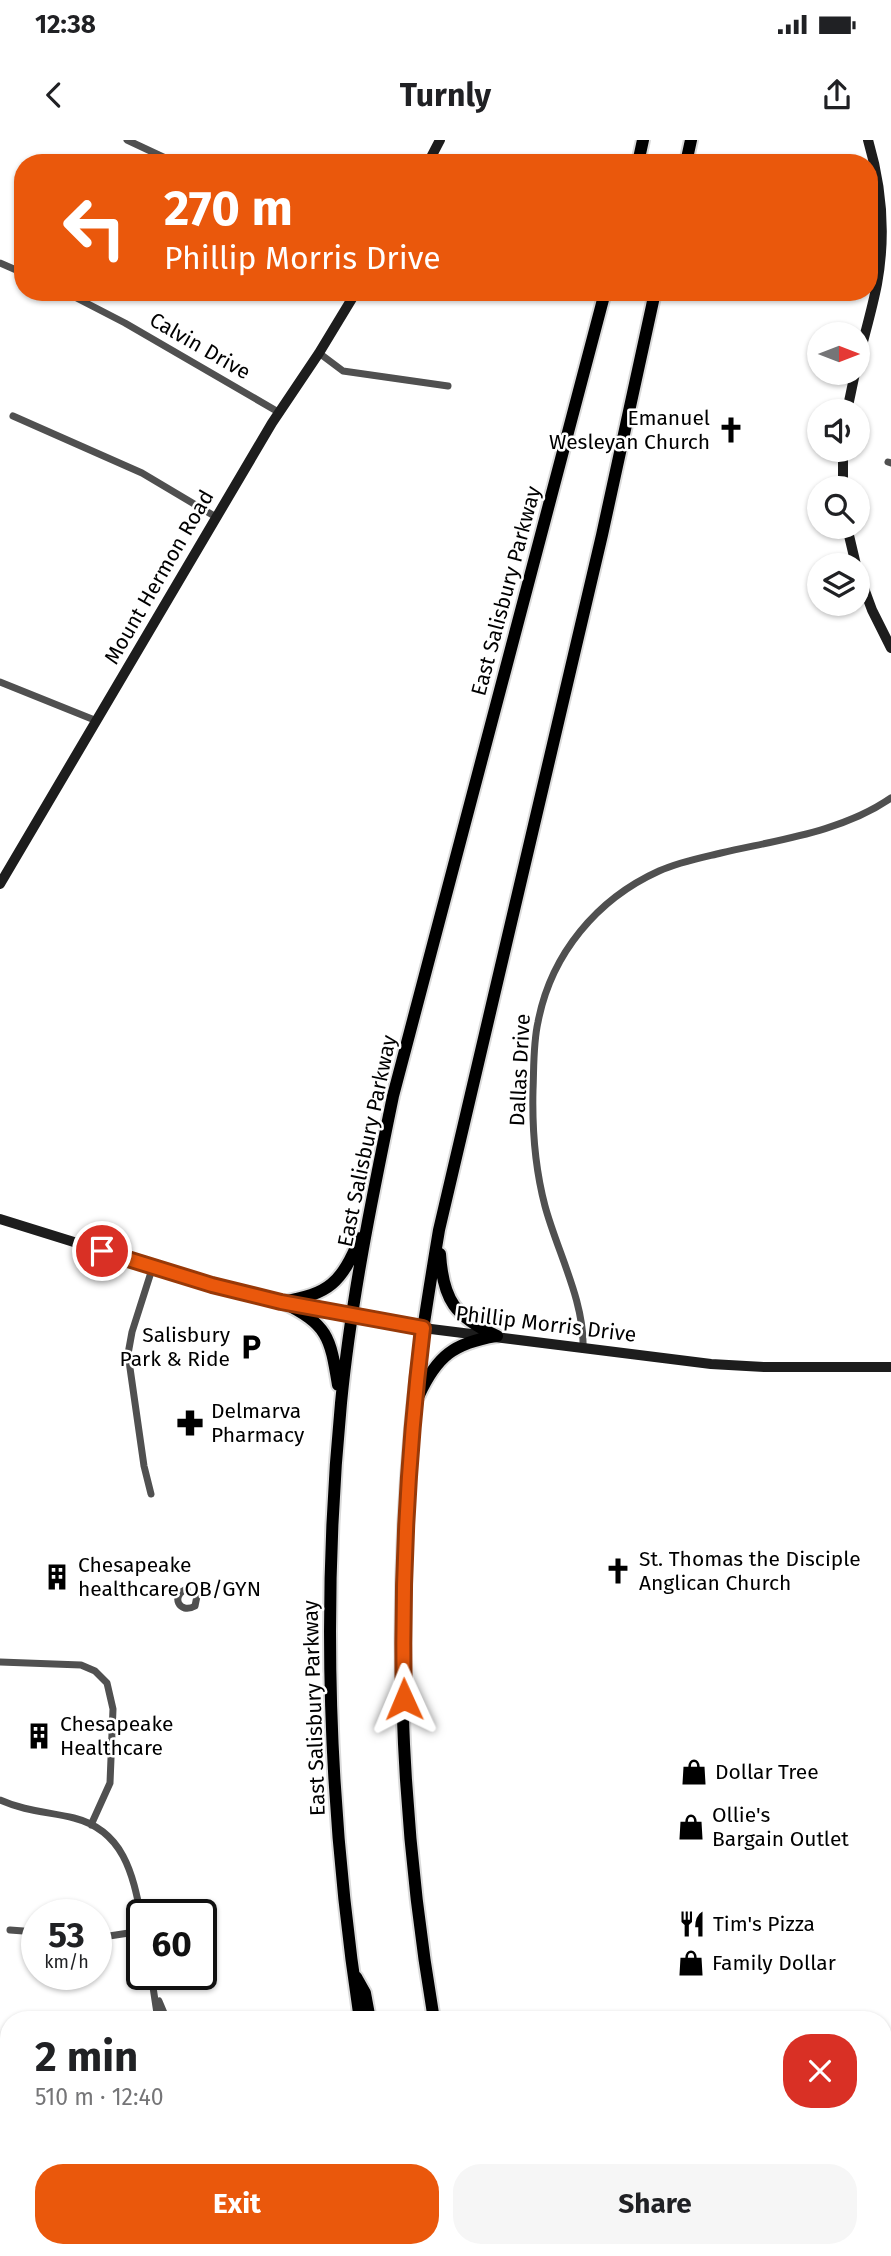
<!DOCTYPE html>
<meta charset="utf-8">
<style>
body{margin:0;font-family:"Fira Sans",sans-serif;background:#f6f6f6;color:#202124;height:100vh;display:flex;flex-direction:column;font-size:26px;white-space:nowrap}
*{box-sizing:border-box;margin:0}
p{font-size:23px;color:#757577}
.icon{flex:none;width:38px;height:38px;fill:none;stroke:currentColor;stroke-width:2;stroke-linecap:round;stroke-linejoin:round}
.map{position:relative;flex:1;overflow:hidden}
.drawer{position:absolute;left:0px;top:1871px;width:892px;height:247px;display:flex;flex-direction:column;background:#fff;border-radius:28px 28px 0 0;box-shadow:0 2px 5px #0004}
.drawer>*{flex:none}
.guide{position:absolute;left:14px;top:14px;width:864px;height:147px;border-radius:28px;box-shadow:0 2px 5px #0004;background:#ea580c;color:#fff;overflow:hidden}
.needle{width:46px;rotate:90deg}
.fabs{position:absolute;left:807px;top:182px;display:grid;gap:14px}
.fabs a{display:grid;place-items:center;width:63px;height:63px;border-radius:50%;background:#fff;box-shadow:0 2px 5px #0004;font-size:35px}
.speed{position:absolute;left:21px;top:1759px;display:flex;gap:14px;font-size:35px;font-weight:700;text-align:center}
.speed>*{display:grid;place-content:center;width:91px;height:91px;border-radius:50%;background:#fff;box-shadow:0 2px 5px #0004;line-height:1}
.speed small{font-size:18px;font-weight:400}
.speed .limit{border:4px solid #111;border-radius:10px;background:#fff;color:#111}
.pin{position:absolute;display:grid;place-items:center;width:60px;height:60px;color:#fff;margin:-30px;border:4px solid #fff;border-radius:50%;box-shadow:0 2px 7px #0007}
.me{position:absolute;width:77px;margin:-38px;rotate:359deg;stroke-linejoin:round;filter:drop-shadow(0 0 5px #0008)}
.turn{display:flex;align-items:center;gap:24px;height:147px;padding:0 35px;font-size:32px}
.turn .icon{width:91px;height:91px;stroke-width:2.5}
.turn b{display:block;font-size:49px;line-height:60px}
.round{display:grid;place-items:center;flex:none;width:74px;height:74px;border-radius:28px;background:#f6f6f6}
.overview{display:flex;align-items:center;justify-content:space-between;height:119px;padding:0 35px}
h1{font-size:42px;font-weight:700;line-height:52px}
.action{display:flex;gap:14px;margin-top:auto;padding:14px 35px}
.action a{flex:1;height:80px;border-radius:28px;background:#ea580c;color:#fff;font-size:28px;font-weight:700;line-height:80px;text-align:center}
.action a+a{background:#f6f6f6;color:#202124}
.status{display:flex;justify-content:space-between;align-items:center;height:49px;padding:0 35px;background:#fff;direction:ltr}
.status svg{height:19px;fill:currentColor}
header{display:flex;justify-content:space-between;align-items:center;height:91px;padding:0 35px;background:#fff;font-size:32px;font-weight:700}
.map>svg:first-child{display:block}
</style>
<div class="status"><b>12:38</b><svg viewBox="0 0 49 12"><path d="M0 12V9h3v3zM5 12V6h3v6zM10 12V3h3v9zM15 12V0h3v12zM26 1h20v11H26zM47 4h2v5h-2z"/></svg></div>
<header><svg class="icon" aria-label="back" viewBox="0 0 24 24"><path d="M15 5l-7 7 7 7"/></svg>Turnly<svg class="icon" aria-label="share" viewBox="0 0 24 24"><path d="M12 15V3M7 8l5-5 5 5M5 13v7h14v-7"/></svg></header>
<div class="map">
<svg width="891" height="2116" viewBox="0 0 891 2116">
<rect width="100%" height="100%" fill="#fff"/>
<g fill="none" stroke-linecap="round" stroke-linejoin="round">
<g stroke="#dbdbdb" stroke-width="16">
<path id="primary" d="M638 23 643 0
M686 23 691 0
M440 1114C443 1160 455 1177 497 1196
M281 1162C330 1154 341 1143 360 1098
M282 1162C328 1185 330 1196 338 1245
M419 1255C437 1216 454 1203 496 1196
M356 1837 365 1853 370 1880
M360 1880C329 1676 321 1469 341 1263 351 1160 372 1058 393 956L605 152
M434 1880C401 1686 393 1485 411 1289 417 1222 428 1156 439 1090L602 395 655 152
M397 2109 401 2116
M470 2109 472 2116
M482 2109 484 2116
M494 2116 495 2109"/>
</g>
<path stroke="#505050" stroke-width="7" d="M127 0 176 23
M0 123 23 133
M65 152 125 183 280 273
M319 213 343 231 448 246
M13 276 142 333 216 377
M888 322 891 323
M0 542 97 581
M583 1209C585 1162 557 1111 545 1066 535 1028 532 990 533 950 534 928 533 904 538 882 551 814 597 759 659 731 679 722 700 718 721 713 777 700 842 692 891 658
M151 1354 144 1326 128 1214 132 1192 153 1126
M187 1449C170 1455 179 1475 195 1466L197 1456
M0 1522 81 1525 95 1531 107 1543 113 1569 110 1643 91 1685
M0 1660C24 1671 49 1672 74 1678 125 1691 133 1736 142 1780
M10 1790 37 1792
M96 1798 142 1791
M151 1834 158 1880
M159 1861 167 1880
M577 2116 578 2109
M820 2116 821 2109"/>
<path stroke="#1d1d1d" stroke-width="10" d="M428 23 440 0
M858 222C864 196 872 170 877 144 886 95 882 47 868 0
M847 271 855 233
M843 310V348
M847 387 856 425
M858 432 872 470 891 508
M0 744 272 283 319 213 356 152
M0 1079 212 1145 281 1162 423 1188 711 1224 764 1227H891
M0 2015H9
M884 2062 891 2063"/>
<use href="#primary" stroke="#000" stroke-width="12"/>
</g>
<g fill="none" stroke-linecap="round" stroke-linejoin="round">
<g stroke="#983908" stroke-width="18">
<path id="route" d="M102 1111 212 1145 281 1162 423 1188C408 1312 401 1434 404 1559"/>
</g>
<use href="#route" stroke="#ea580c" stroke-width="12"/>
</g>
<defs>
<g id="church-bare" transform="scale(2.1)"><path d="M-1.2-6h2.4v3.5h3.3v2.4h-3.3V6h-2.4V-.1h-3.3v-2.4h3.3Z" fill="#000" stroke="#fff" stroke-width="2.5" paint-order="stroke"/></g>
<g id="parking-bare" transform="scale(2.1)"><path d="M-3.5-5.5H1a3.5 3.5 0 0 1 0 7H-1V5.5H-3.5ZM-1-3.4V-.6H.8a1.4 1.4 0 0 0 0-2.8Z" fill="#000" stroke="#fff" stroke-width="2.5" paint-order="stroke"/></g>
<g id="pharmacy-bare" transform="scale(2.1)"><path d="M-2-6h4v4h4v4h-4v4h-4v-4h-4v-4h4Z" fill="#000" stroke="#fff" stroke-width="2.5" paint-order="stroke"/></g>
<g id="building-bare" transform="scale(2.1)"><path d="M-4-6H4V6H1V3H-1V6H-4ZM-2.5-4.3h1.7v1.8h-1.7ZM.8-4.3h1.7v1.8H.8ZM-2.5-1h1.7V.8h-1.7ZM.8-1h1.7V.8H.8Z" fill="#000" stroke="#fff" stroke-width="2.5" paint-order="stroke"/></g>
<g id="shop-bare" transform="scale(2.1)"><path d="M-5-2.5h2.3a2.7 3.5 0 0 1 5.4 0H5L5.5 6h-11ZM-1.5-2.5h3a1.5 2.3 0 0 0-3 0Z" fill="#000" stroke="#fff" stroke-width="2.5" paint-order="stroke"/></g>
<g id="restaurant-bare" transform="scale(2.1)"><path d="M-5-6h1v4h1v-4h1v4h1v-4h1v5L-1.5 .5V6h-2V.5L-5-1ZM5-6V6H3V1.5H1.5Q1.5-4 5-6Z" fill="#000" stroke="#fff" stroke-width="2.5" paint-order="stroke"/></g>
</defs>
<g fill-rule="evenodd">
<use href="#church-bare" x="731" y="290"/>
<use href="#parking-bare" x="251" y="1207"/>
<use href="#pharmacy-bare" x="190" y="1283"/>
<use href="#church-bare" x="618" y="1431"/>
<use href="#building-bare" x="57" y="1437"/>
<use href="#building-bare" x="39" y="1596"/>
<use href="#shop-bare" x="694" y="1632"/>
<use href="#shop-bare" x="691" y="1687"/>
<use href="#restaurant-bare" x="692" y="1784"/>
<use href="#shop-bare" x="691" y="1823"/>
</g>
<g text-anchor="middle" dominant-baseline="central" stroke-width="5" stroke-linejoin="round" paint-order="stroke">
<g font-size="21" fill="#000" stroke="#fff">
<text transform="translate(200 206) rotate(30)">Calvin Drive</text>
<text transform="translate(159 437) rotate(-60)">Mount Hermon Road</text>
<text transform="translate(506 451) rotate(-75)">East Salisbury Parkway</text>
<text transform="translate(520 930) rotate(-87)">Dallas Drive</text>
<text transform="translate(367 1001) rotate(-78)">East Salisbury Parkway</text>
<text transform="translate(546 1184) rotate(7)">Phillip Morris Drive</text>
<text transform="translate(314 1568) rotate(-92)">East Salisbury Parkway</text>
</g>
<g font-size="21" fill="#000" stroke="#fff" text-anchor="start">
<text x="710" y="278" text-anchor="end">Emanuel<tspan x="710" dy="24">Wesleyan Church</tspan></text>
<text x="230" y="1195" text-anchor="end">Salisbury<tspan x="230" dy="24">Park &amp; Ride</tspan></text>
<text x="211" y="1271">Delmarva<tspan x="211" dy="24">Pharmacy</tspan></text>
<text x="639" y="1419">St. Thomas the Disciple<tspan x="639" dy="24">Anglican Church</tspan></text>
<text x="78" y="1425">Chesapeake<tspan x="78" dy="24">healthcare OB/GYN</tspan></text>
<text x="60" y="1584">Chesapeake<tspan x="60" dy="24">Healthcare</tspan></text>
<text x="715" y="1632">Dollar Tree</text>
<text x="712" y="1675">Ollie's<tspan x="712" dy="24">Bargain Outlet</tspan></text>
<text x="713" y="1784">Tim's Pizza</text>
<text x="712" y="1823">Family Dollar</text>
</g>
</g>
</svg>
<div class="fabs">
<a><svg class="needle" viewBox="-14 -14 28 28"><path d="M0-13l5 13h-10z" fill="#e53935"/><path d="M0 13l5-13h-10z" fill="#757577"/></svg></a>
<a><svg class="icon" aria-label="sound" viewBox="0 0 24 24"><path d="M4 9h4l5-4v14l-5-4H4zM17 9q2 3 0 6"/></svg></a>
<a><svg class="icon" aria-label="search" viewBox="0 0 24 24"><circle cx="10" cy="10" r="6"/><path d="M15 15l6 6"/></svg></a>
<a><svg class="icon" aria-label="layers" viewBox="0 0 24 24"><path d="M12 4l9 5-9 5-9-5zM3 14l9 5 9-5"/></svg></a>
</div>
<div class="speed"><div>53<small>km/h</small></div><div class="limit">60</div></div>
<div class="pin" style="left:102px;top:1111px;background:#d93025"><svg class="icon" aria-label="arrive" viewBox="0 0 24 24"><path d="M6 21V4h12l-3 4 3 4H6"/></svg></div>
<svg class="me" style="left:404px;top:1559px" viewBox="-20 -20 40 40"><path d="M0-17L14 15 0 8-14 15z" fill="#ea580c" stroke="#fff" stroke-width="4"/></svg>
<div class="guide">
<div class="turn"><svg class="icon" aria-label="left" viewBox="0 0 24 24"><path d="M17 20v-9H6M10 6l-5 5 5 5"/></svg><div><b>270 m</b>Phillip Morris Drive</div></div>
</div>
<section class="drawer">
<div class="overview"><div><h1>2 min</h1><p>510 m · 12:40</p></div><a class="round" style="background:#d93025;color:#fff"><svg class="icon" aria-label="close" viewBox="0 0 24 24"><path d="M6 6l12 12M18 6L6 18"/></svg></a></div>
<div class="action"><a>Exit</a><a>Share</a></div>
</section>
</div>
